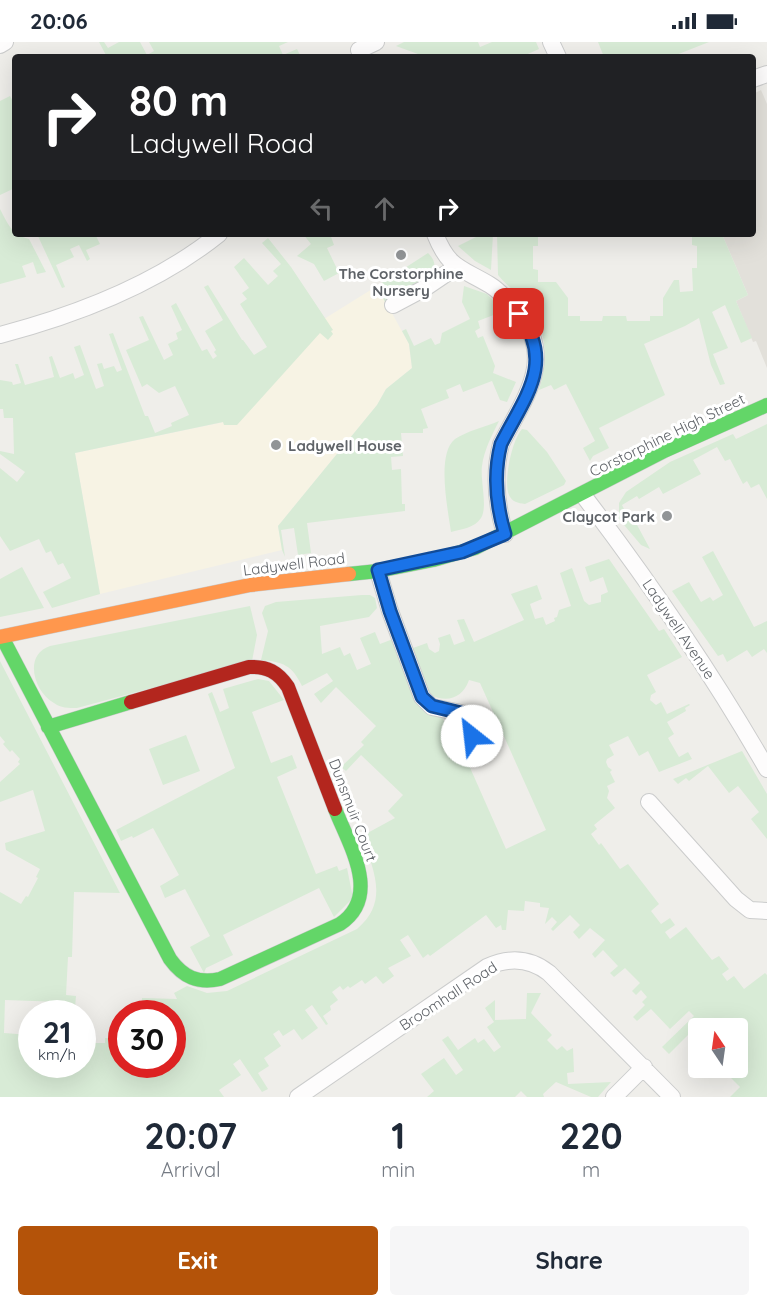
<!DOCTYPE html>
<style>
body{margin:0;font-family:Quicksand,sans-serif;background:#f6f6f7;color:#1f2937;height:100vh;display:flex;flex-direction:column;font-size:22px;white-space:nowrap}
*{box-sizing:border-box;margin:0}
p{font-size:20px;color:#747a83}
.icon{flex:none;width:33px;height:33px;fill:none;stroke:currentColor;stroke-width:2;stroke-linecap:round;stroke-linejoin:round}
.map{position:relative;height:1055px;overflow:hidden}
.drawer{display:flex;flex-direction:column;background:#fff;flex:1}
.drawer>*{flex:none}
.top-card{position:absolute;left:12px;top:12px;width:744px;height:183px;border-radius:6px;box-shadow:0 6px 24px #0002;background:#202124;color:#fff;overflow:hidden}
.needle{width:39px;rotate:347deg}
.buttons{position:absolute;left:688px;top:976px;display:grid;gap:12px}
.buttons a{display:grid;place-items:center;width:60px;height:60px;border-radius:6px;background:#fff;box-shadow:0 6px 24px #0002;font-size:30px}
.speed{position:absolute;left:18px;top:958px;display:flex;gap:12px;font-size:30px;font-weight:700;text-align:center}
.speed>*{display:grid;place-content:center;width:78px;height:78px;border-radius:50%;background:#fff;box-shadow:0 6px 24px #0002;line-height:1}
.speed small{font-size:15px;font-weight:400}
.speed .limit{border:9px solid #d22;background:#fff;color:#111}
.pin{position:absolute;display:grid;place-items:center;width:51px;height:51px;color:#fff;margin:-26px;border-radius:12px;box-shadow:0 3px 9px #0006}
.me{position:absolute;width:66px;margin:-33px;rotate:331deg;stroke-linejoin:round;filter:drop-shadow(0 0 4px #0008)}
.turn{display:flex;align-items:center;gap:21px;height:126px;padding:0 18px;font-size:27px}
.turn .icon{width:78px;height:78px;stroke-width:2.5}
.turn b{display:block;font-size:42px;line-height:51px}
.lanes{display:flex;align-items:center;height:57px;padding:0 18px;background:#0003;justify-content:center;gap:30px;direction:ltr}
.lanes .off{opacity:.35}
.eta{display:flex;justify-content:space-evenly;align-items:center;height:102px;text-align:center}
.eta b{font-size:36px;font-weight:800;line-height:42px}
.action{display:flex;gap:12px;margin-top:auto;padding:12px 18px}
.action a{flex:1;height:69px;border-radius:6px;background:#b45309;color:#fff;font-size:24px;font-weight:800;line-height:69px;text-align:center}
.action a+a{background:#f6f6f7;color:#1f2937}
.status{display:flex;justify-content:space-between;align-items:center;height:42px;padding:0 30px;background:#fff;direction:ltr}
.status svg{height:16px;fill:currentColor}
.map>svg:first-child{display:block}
</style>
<div class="status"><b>20:06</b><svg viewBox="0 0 49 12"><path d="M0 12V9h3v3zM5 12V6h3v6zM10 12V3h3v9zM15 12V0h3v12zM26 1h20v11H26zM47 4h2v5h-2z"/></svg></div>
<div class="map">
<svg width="767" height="1055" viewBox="0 0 767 1055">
<rect width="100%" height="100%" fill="#efeeea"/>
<path fill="#f7f3e4" d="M377 244 409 302 412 326 386 347 377 363 278 484 282 508 100 552 75 411 229 379 324 277Z"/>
<path fill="#e2e0da" d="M761 48 767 62V326L756 299 753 300 736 259 748 253 722 192H753V52Z"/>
<path fill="#d8ebd6" d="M99 0H104L108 6 119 0H140L147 13 154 9 149 0H288L279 4 283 13 297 7 301 15H107Z
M404 0H478L480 5 492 0H536L539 7 521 15H426L396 4Z
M598 0H709L671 15H604Z
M10 54 15 63V146L0 153V59Z
M0 167C8 182 11 192 29 197L46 230 37 232 33 220 22 224 26 235 0 242Z
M37 192H95L100 202 86 208 90 217 87 219 79 203 70 207 74 215 56 223 65 245 62 246Z
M303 192H330L334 203 327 206 339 231 324 239 314 222 297 214 311 202Z
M482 192H493L491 228 475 219 458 204Z
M497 192H598H538V204H533V227L538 228V240H556L568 256V274H580V279H602L603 274H626L627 279H650V274H663V256L674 238H679L680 250 693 249 692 226H697V204L692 203V192H722L748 253 736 259 752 296 741 301 725 263 712 270 728 306 713 312 725 342 720 343 711 323 699 276 685 284 644 302 665 353 599 386 609 406 593 414 590 419 583 406 595 399 566 342 554 348 551 343 539 348C548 319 548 283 525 259 516 250 506 243 498 233Z
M268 196 291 225 333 288 331 289 333 292 328 298 320 291 237 383H224L223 380 75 411 100 552 52 566 43 550 71 536 63 521 58 523 51 509 46 511 39 497 10 509 0 494V426L17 440 25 430 0 412V409L14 412 13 376H4L3 367H0V338L12 340 13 343 21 341 15 322H18L25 343 54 335 49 315 52 314 60 336 73 331 75 337 84 333 74 305 80 303 96 347 104 344 97 322 102 321 104 327 114 324 117 330 122 328 109 292 113 291 145 374H148L155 391 172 384 171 381 189 373 175 344 159 351 147 342 142 345 126 308 149 298 139 275 143 274 164 318 173 313 168 302 178 297 176 291 182 288 171 264 176 261 202 309 207 307 213 317 217 314 214 310 216 308 205 289 223 278 204 245 208 243 242 298H243L254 313 267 305 240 262 247 257 242 251 249 246 234 225 244 216 268 243 278 234 273 229 281 222 262 201Z
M428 211C436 219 436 225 431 235L385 260 377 244Z
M464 244 487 252 504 269 478 279 480 286 475 289 478 296 483 294 495 324 493 331 516 340 507 360 500 358 492 339 463 350 460 342 446 348 449 356 421 367 428 386 423 387V391H401L403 414 391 415 392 428 401 427 402 462H405V469L307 481 311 511 298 513 294 486 281 488 285 515 282 508 278 484 377 363 386 347 412 326 409 302 402 289 406 287 414 304 431 296 435 303 440 301 442 291 470 277 462 260Z
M499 379C492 393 484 408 482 424 480 438 488 465 481 476 475 486 461 487 451 490 448 468 436 412 455 397 467 389 485 385 499 379Z
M767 382V457L759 442 751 446 747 439 743 442 730 417 725 419 717 405 693 418 701 432 663 452 659 445 639 457 637 454 622 463 632 483 636 481 650 507 641 503 619 477V461L626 450 670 420 733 392 736 397Z
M522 387 527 388 547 410 566 439 564 443 525 462C518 461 512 460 509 453 503 439 512 398 522 387Z
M713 509 754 585 767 579V611L764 607 752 615 747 608 727 620 723 612 718 614 672 549 689 540 701 560 710 555 713 559 723 553 702 515Z
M609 517 659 589 664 587 682 615 647 633 656 650 651 653 650 658 656 663 661 660 667 672 689 662 690 663 685 666 686 669 667 680 674 692 668 696 679 715 688 710 692 717 659 730 648 709 639 714 628 694 609 703 614 713 607 717 606 720 608 725 612 728 610 730 615 740 607 744 609 749 607 756 615 766 594 783 597 787 591 792 599 803 601 801 620 827 628 822 659 862 651 869 661 882 670 876 675 883 665 890 670 897 686 885 712 918 719 914 729 927 722 932 727 939 734 934 744 947 765 931 767 933V1055H730L740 1045 721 1026H738V987H699V995L692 989 669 1012 662 1005 694 974 689 969 670 987 651 967 637 979 633 975 645 963 642 960 647 955 641 948 636 953 632 949 640 941 625 926 614 935 610 931 618 924 603 908 595 916 592 912 605 898 590 886 579 897 573 890 580 883 570 873 553 889 551 887 557 880 552 875 545 882 549 866 540 865V861L525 859 524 869 508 868 506 888H502L501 883 496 886 486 873 430 914 428 912 423 916 408 893 400 898 411 914 388 926 394 934 383 942 376 934 365 942 362 938 350 946 348 944 343 948 340 944 332 950 338 958 330 964 331 968 323 974 328 982 326 983 312 963 305 968 318 986 302 998 294 987 283 994 279 988 273 992 281 1004 264 1016 269 1024 258 1031 268 1047 262 1050 240 1017 233 1022 241 1033 219 1048 224 1055H0V850L21 862 26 854 28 855 38 836 36 835 40 827 6 808 5 801 45 789 33 748 0 760V740L20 722 18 720 20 717 12 708 10 710 3 702 5 700 0 694V619L120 851 74 850 72 915H68L66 953 76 954 75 966 62 965V960L5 958 4 991 31 993 32 1023H82L83 1001H105V996L121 997 122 1023H172V972H141L142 956 177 957 174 951 187 944 207 951 227 949 357 887C390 859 373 828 362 794L395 776 388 769 403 753 361 713 346 729 341 725 364 703 361 700 376 684 336 645 321 661 314 652 333 639 327 631 302 644C292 623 283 620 261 618L268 589 262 571 265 564 276 560 362 553H370L375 556 377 566 369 575 320 584 322 612 340 605 344 614 350 611 357 628 371 622 360 596 375 590 380 602 393 597 440 670 460 716 476 710 479 716 468 721 506 807 546 788 480 641 469 638C463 656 446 662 430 652L404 588 406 587 413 606 427 601 429 607 435 611 439 609 440 602 438 596 450 592 454 603 465 599 457 578 464 577 474 600 524 578 511 552 537 543 542 557 530 562 535 577 543 575 546 583 555 579 554 576 557 575 559 568 571 564 560 531 572 526 584 559 589 563 601 560V553L608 550 603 535 590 540 585 525Z
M22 525 44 566 0 575V537Z
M250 564 257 593 252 619 77 666C68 666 61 666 54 661 34 650 23 613 50 604Z
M258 637 269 639 284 658 252 670 271 721 292 713 297 726 277 735 316 832 337 824 339 829 347 826 353 856 334 875 319 846 223 893 233 913 206 926 204 931 190 905 210 894 185 847 165 856 160 844 179 833 153 786 133 796 132 794 121 799 116 788 235 726 208 652 212 650 220 670 229 666 223 647Z
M186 693 200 729 163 743 149 707Z
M742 709 767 752V797L751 777 759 770 738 744 729 751 708 724 689 739 686 736 678 742 673 737Z
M527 951H541L531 971 552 993 547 998 557 1008 562 1004 567 1009 573 1006 574 1030 567 1031 568 1042 611 1040 598 1055H591L556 1040 543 1052 544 1055H527L521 1049 515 1055H427L434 1049 421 1032 444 1016 456 1033 463 1028 442 998 448 994 458 1008 475 996 478 1001 484 997 494 1010 501 1005 487 985 494 980 485 966 495 958V978L526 977Z"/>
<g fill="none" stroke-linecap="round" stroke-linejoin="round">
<g stroke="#cbcccc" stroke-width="18">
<path id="street" d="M551 0 558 15
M0 3 5 0
M359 8 376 0
M753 37 767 32
M435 192C449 227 460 225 490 243 500 249 508 259 516 268 558 316 524 356 501 402 493 433 496 462 505 492
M393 263 425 246 456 225
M0 293C76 273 157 242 219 192
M583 453C650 541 712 631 767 727
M378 529 390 569 422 655 432 665 461 671 465 677 472 694
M649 760 736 857 750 868 767 869
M298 1055 487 925C509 915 530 916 549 931L672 1055
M614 1055 644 1025"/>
</g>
<g stroke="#cacacb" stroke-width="15">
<path id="fast" d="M349 532 378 529 433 518 475 506 664 409 767 363
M2 595 170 917C183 935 198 942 220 937L340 882C382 854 349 803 335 767
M48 685 131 660"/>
</g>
<g stroke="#cacacb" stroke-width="15">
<path id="slow" d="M0 595 250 543 349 532"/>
</g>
<g stroke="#cacacb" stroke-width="15">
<path id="jam" d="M131 660 249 625C267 624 278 630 288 645L335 767"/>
</g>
<use href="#street" stroke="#fdfcfc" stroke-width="16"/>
<use href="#fast" stroke="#63d668" stroke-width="14"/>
<use href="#slow" stroke="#ff974d" stroke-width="14"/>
<use href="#jam" stroke="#b3261e" stroke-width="14"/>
</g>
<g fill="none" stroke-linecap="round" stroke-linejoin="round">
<g stroke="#114b97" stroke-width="15">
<path id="route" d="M472 694 465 677 461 671 432 664 422 655 390 569 378 528 462 510 505 492C496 462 493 433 501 402 524 356 556 321 519 272"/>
</g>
<use href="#route" stroke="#1a73e8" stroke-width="10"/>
</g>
<g fill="#919496" stroke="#fff" stroke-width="2">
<circle cx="401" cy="213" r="6"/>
<circle cx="276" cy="403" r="6"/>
<circle cx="667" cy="474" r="6"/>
</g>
<g text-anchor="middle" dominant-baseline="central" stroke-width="6" stroke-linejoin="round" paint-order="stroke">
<g font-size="15" font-weight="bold" fill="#5f6368" stroke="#fff">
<text x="401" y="231">The Corstorphine<tspan x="401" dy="17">Nursery</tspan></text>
<text x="288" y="403" text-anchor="start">Ladywell House</text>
<text x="655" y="474" text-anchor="end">Claycot Park</text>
</g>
<g font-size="15" fill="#5f6368" stroke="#fff">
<text transform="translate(667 393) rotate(-26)">Corstorphine High Street</text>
<text transform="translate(294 522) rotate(-7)">Ladywell Road</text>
<text transform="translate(679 587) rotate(56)">Ladywell Avenue</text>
<text transform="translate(353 768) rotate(69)">Dunsmuir Court</text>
<text transform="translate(448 954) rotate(-33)">Broomhall Road</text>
</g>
</g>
</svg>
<div class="buttons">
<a><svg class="needle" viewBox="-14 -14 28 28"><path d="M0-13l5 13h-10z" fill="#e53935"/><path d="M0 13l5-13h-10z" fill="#747a83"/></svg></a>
</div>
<div class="speed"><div>21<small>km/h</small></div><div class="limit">30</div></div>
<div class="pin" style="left:519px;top:272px;background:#d93025"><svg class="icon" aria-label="arrive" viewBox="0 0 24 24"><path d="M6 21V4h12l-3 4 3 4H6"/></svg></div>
<svg class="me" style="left:472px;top:694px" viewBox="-20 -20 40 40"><circle r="19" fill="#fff"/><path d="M0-13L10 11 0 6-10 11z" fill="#1a73e8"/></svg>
<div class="top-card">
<div class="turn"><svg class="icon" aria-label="right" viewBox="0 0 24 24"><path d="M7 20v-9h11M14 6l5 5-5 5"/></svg><div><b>80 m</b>Ladywell Road</div></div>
<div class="lanes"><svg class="icon off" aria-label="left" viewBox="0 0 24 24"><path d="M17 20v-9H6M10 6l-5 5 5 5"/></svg><svg class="icon off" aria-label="ahead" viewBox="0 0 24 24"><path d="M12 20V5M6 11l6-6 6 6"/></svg><svg class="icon" aria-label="right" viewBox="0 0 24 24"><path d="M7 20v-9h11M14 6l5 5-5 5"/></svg></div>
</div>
</div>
<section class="drawer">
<div class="eta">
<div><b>20:07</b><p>Arrival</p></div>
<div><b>1</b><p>min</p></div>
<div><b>220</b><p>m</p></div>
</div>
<div class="action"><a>Exit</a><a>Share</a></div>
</section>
